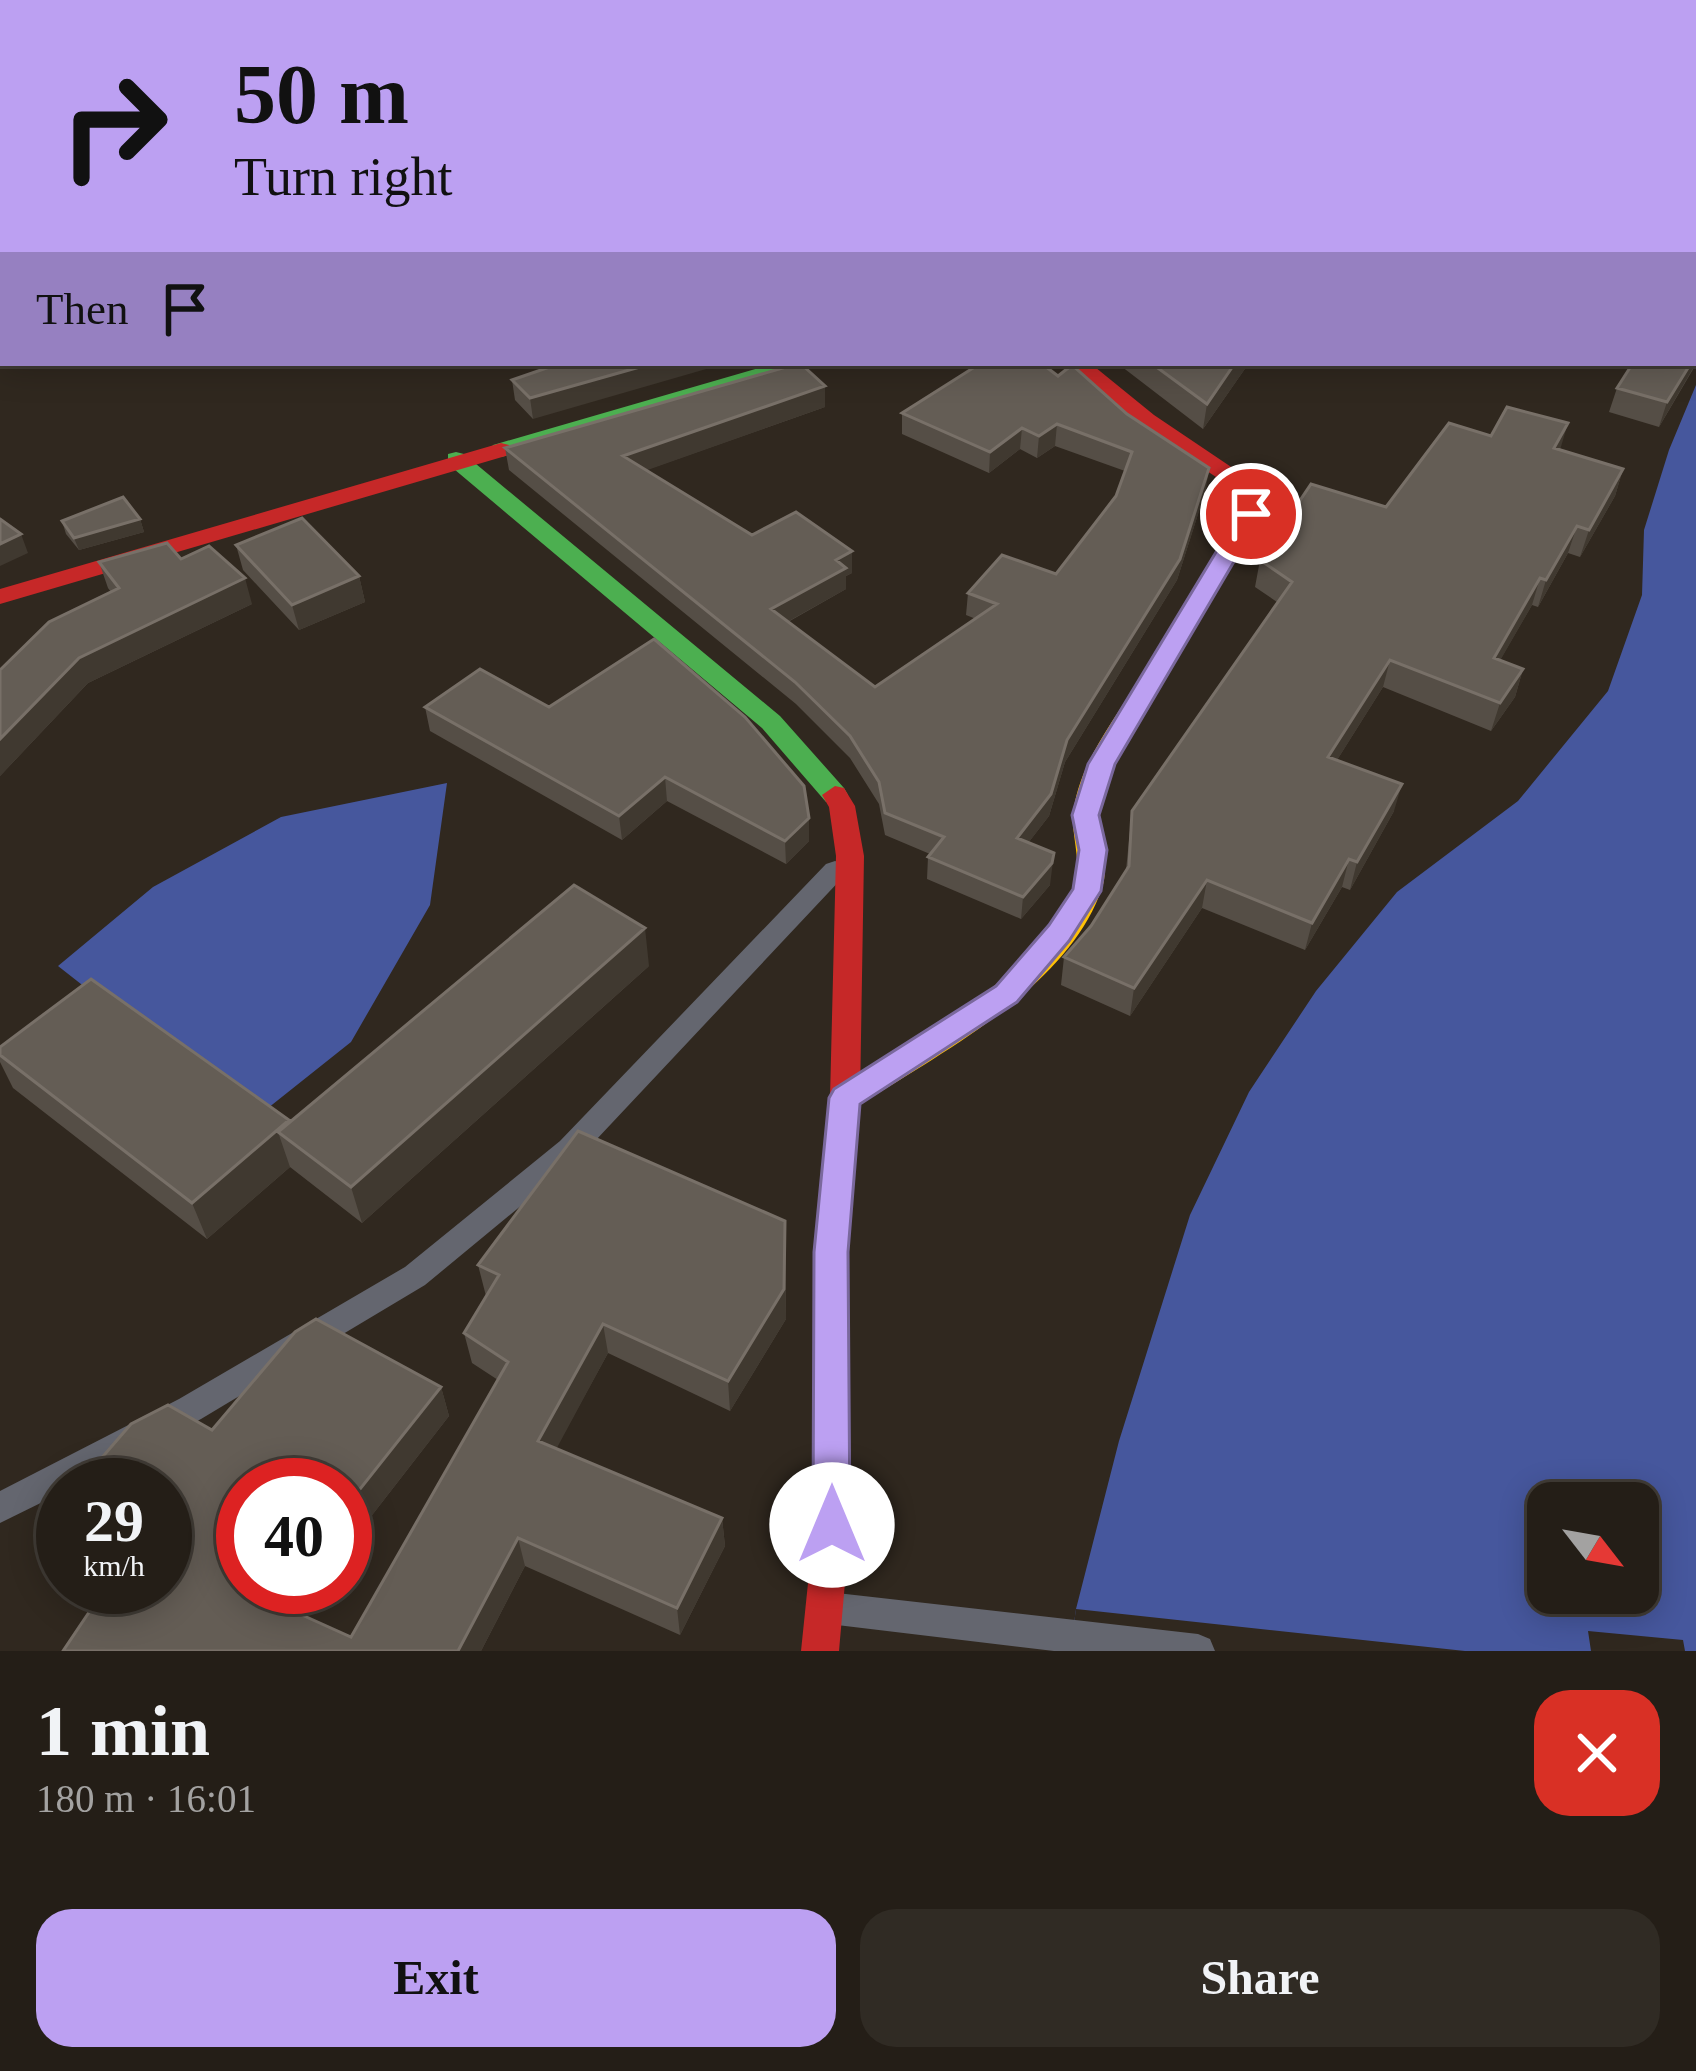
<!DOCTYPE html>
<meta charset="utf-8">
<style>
body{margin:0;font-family:"Times New Roman",serif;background:#302b24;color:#f1f3f6;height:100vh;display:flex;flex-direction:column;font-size:45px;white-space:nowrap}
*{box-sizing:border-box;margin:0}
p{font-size:39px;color:#a3a2a1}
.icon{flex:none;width:66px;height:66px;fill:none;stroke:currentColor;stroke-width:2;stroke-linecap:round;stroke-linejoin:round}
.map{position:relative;height:1651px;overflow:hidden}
.panel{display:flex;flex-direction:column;background:#241e17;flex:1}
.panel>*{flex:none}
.guide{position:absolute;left:0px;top:0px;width:1698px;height:366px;box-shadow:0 6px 30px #0003,0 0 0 3px #413c36;background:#bca0f2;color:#111;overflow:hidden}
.needle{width:78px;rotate:121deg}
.controls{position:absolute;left:1527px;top:1482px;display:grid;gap:24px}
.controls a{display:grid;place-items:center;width:132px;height:132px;border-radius:24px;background:#241e17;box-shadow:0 6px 30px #0003,0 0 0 3px #413c36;font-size:60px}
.speed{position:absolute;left:36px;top:1458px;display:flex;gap:24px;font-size:60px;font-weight:700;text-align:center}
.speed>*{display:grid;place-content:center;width:156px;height:156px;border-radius:50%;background:#241e17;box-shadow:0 6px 30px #0003,0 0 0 3px #413c36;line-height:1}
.speed small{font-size:30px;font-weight:400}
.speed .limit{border:18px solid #d22;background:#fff;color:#111}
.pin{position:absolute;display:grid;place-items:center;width:102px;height:102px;color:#fff;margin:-51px;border:6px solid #fff;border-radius:50%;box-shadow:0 3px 12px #0007}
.me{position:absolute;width:132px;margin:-66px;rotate:0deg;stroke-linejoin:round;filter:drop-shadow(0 0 9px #0008)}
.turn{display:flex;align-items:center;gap:42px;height:252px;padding:0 36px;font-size:54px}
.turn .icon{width:156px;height:156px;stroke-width:2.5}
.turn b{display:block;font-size:84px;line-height:102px}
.then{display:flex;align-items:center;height:114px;padding:0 36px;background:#0003;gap:24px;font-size:45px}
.round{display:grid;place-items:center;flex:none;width:126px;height:126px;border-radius:36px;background:#302b24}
.headline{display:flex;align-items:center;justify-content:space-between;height:204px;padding:0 36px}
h1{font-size:72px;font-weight:700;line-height:90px}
.action{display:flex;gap:24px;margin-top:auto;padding:24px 36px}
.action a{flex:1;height:138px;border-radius:36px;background:#bca0f2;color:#111;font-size:48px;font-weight:700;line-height:138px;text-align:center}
.action a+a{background:#302b24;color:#f1f3f6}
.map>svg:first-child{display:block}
</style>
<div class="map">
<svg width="1696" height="1651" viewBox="0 0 1696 1651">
<rect width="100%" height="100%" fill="#30281f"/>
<path fill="#46579d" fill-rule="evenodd" d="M1696 385V1651H1070L1076 1609 1119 1441 1190 1215 1249 1092 1316 991 1397 892 1518 801 1608 691 1642 595 1644 530 1669 450ZM1548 1503H1638V1593H1548Z
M447 783 430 905 351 1042 263 1112 160 1046 58 966 153 887 281 817Z"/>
<path fill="#30281f" d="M1076 1609 1465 1651H1070Z
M1588 1631 1683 1640 1685 1651H1591Z"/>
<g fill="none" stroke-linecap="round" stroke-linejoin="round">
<path fill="#64666f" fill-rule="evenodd" d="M835 861 844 864 847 870 844 876 580 1157 425 1285 201 1419 76 1485H63V1492L0 1523V1491L179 1399 405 1267 560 1141 826 864Z
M837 1593 1198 1634 1210 1639 1215 1651H1054L837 1625 825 1621 820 1609 825 1597Z"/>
<path fill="#64666f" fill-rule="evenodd" d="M123 0H191L193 3H125Z
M271 0H384L269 3Z
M707 0H776L778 3H709Z"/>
<path fill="#4caf50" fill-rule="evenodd" d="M776 363H808L509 455 501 457 490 450 493 445Z
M456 452 464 454 780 716 844 788 848 795 844 802H826L762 728 448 464V454Z"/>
<path fill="#ffc107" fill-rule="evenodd" d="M1146 681 1159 689C1135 727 1104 768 1100 814 1098 839 1110 864 1102 888 1069 987 939 1054 856 1107L845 1110 834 1107 830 1098 834 1089C911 1042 1039 978 1073 889 1083 865 1072 840 1073 816 1077 767 1112 723 1137 683Z"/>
<path fill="#c62828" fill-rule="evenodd" d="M1492 0H1508L1490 3Z
M1067 363H1090L1154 415 1252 481 1262 514 1155 695 1146 697 1133 689 1240 514 1234 489 1138 425Z
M501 443 509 445V455L0 604V589Z
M835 786 844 788 855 806 864 856 860 1098 847 1252 850 1525 839 1651H801L814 1525 815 1252 830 1098 836 856 829 807 822 795Z"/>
</g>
<path fill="#554e46" d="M561 363 533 419 515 400 512 380Z
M981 363 1206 489 1177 580 1065 762 1049 816 1028 843 1050 885 1021 919 927 879 928 857 930 854 885 835 879 804 850 758 796 704 509 470 505 448 825 407 646 470 752 535 852 573 846 576V589L788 622 875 687 976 619 966 615 968 593 1056 574 1116 496 1125 471 1055 446 1037 458 1020 449 989 473 902 434V413Z
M1117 363H1249L1203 429Z
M1695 366 1659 427 1609 412 1617 388Z
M1491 436 1559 450 1623 469 1615 496 1580 557 1568 553 1538 607 1532 605 1500 660 1523 669 1515 697 1491 731 1383 687 1337 760 1394 811 1350 890 1342 887 1305 950 1202 908 1130 1016 1061 985 1064 957 1091 926 1126 870 1132 811 1277 602 1255 587 1260 560 1386 507Z
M140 519 144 532 79 550 66 534 62 521Z
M236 545 359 576 365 602 299 630 243 570Z
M181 559 252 604 88 683 0 776V670L111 592 108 588 99 562Z
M425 707H549L809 818V841L786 864 667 801 622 840 430 731Z
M649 966 362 1223 290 1167 207 1239 13 1088 0 1062V1047L290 1122Z
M785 1221 786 1319 730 1411 608 1353 556 1448 722 1518 725 1546 680 1635 525 1566 481 1651H63L165 1587V1485H101L92 1469 212 1430 441 1387 449 1416 345 1550V1485L243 1587H316L296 1613 351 1637 498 1380 472 1363 464 1333 486 1296 478 1265Z"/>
<path fill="#403930" d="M1696 354V363L1659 427 1667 402 1691 363H1695Z
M654 363H727L533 419 530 398Z
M1235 363H1249L1203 429 1207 404Z
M825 386V407L625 478 623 456Z
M1568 423 1560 450 1554 448Z
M1057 424 1055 446 1037 458 1039 436Z
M1022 428 1020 449 989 473 990 452Z
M1209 468 1206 489 1177 580 1065 762 1049 816 1015 860 1017 838Z
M1623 469 1615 496 1580 557 1589 530Z
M140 519 144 532 79 550 74 538Z
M1577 526 1568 553 1538 607 1546 580Z
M21 534 28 553 0 566V544Z
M852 551V573L846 576V589L771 631V609L836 560Z
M359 576 365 602 299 630 292 605Z
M245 578 252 604 88 683 0 776V739L79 658Z
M1540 578 1532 605 1486 685 1494 658Z
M1390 660 1383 687 1322 784 1328 757Z
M1523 669 1515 697 1491 731 1500 703Z
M665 777 667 801 622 840 619 816Z
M1402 784 1394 811 1350 890 1357 862Z
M809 818V841L786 864 785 841Z
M1054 853 1050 885 1021 919 1023 897Z
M1349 859 1342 887 1305 950 1312 923Z
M1207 880 1202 908 1130 1016 1134 988Z
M645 928 649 966 362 1223 351 1187Z
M289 1120 278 1132 290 1167 207 1239 192 1203Z
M785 1221 786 1319 730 1411 728 1381Z
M603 1324 608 1353 545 1470 538 1441Z
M441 1387 449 1416 345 1550V1508Z
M722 1518 725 1546 680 1635 677 1608Z
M518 1538 525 1566 481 1651H458Z
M282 1587H316L284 1628 271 1601Z"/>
<path fill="#645d55" stroke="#787068" stroke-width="3" d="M561 363H654L530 398 512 380Z
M800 363 825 386 623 456 752 535 796 512 852 551 836 560 846 568 771 609 875 687 997 604 968 593 1002 555 1056 574 1116 496 1132 452 1057 424 1039 436 1022 428 990 452 902 413 981 363H1041L1058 376 1072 365 1127 414 1209 468 1180 559 1067 740 1051 794 1017 838 1054 853 1052 863 1023 897 928 857 944 837 885 813 879 782 850 736 795 682 505 448Z
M1151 363H1235L1207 404Z
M1633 363H1691L1667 402 1617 388Z
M1507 407 1568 423 1554 448 1623 469 1589 530 1577 526 1546 580 1540 578 1494 658 1523 669 1500 703 1390 660 1328 757 1402 784 1357 862 1349 859 1312 923 1207 880 1134 988 1064 957 1091 926 1129 866 1132 811 1292 582 1260 560 1311 484 1386 507 1449 423 1491 436Z
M123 497 140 519 74 538 62 521Z
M302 518 359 576 292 605 236 545Z
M0 519 21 534 0 544Z
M167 543 181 559 209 546 245 578 79 658 0 739V670L49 622 119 588 99 562Z
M654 639 745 717 804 786 809 818 785 841 665 777 619 816 425 707 480 669 549 707Z
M574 885 645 928 351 1187 278 1132Z
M91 979 289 1120 192 1203 0 1055V1047Z
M578 1131 785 1221 784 1289 728 1381 603 1324 538 1441 722 1518 677 1608 518 1538 458 1651H63L106 1587H165V1485H120L92 1469 131 1424 168 1405 212 1430 295 1332 316 1319 441 1387 345 1508V1485H243V1587H282L271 1601 351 1637 508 1362 464 1333 499 1275 478 1265Z"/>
<path fill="#bca0f2" stroke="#7a689d" stroke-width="3" d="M1251 507 1262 514 1115 764 1099 815 1107 850 1101 891 1069 941 1017 1002 860 1104 848 1252 850 1525 845 1537 832 1542 819 1537 813 1525 814 1252 829 1098 834 1089 996 986 1049 925 1073 889 1079 850 1072 815 1088 764 1239 514Z"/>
</svg>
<div class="controls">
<a><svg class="needle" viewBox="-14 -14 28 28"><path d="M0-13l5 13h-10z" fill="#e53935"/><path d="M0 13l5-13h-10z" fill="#a3a2a1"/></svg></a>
</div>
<div class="speed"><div>29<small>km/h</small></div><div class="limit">40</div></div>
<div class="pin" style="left:1251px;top:514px;background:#d93025"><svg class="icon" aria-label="arrive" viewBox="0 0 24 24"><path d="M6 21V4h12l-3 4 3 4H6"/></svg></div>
<svg class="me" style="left:832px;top:1525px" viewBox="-20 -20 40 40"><circle r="19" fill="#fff"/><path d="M0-13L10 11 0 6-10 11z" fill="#bca0f2"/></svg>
<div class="guide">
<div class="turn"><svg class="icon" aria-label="right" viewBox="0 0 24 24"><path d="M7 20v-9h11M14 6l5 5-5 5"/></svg><div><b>50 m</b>Turn right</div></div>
<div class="then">Then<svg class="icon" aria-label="arrive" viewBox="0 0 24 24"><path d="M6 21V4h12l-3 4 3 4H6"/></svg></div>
</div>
</div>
<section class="panel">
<div class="headline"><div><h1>1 min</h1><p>180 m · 16:01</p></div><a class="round" style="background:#d93025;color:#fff"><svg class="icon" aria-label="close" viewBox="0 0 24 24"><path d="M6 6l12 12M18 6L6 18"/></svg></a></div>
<div class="action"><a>Exit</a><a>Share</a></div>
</section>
